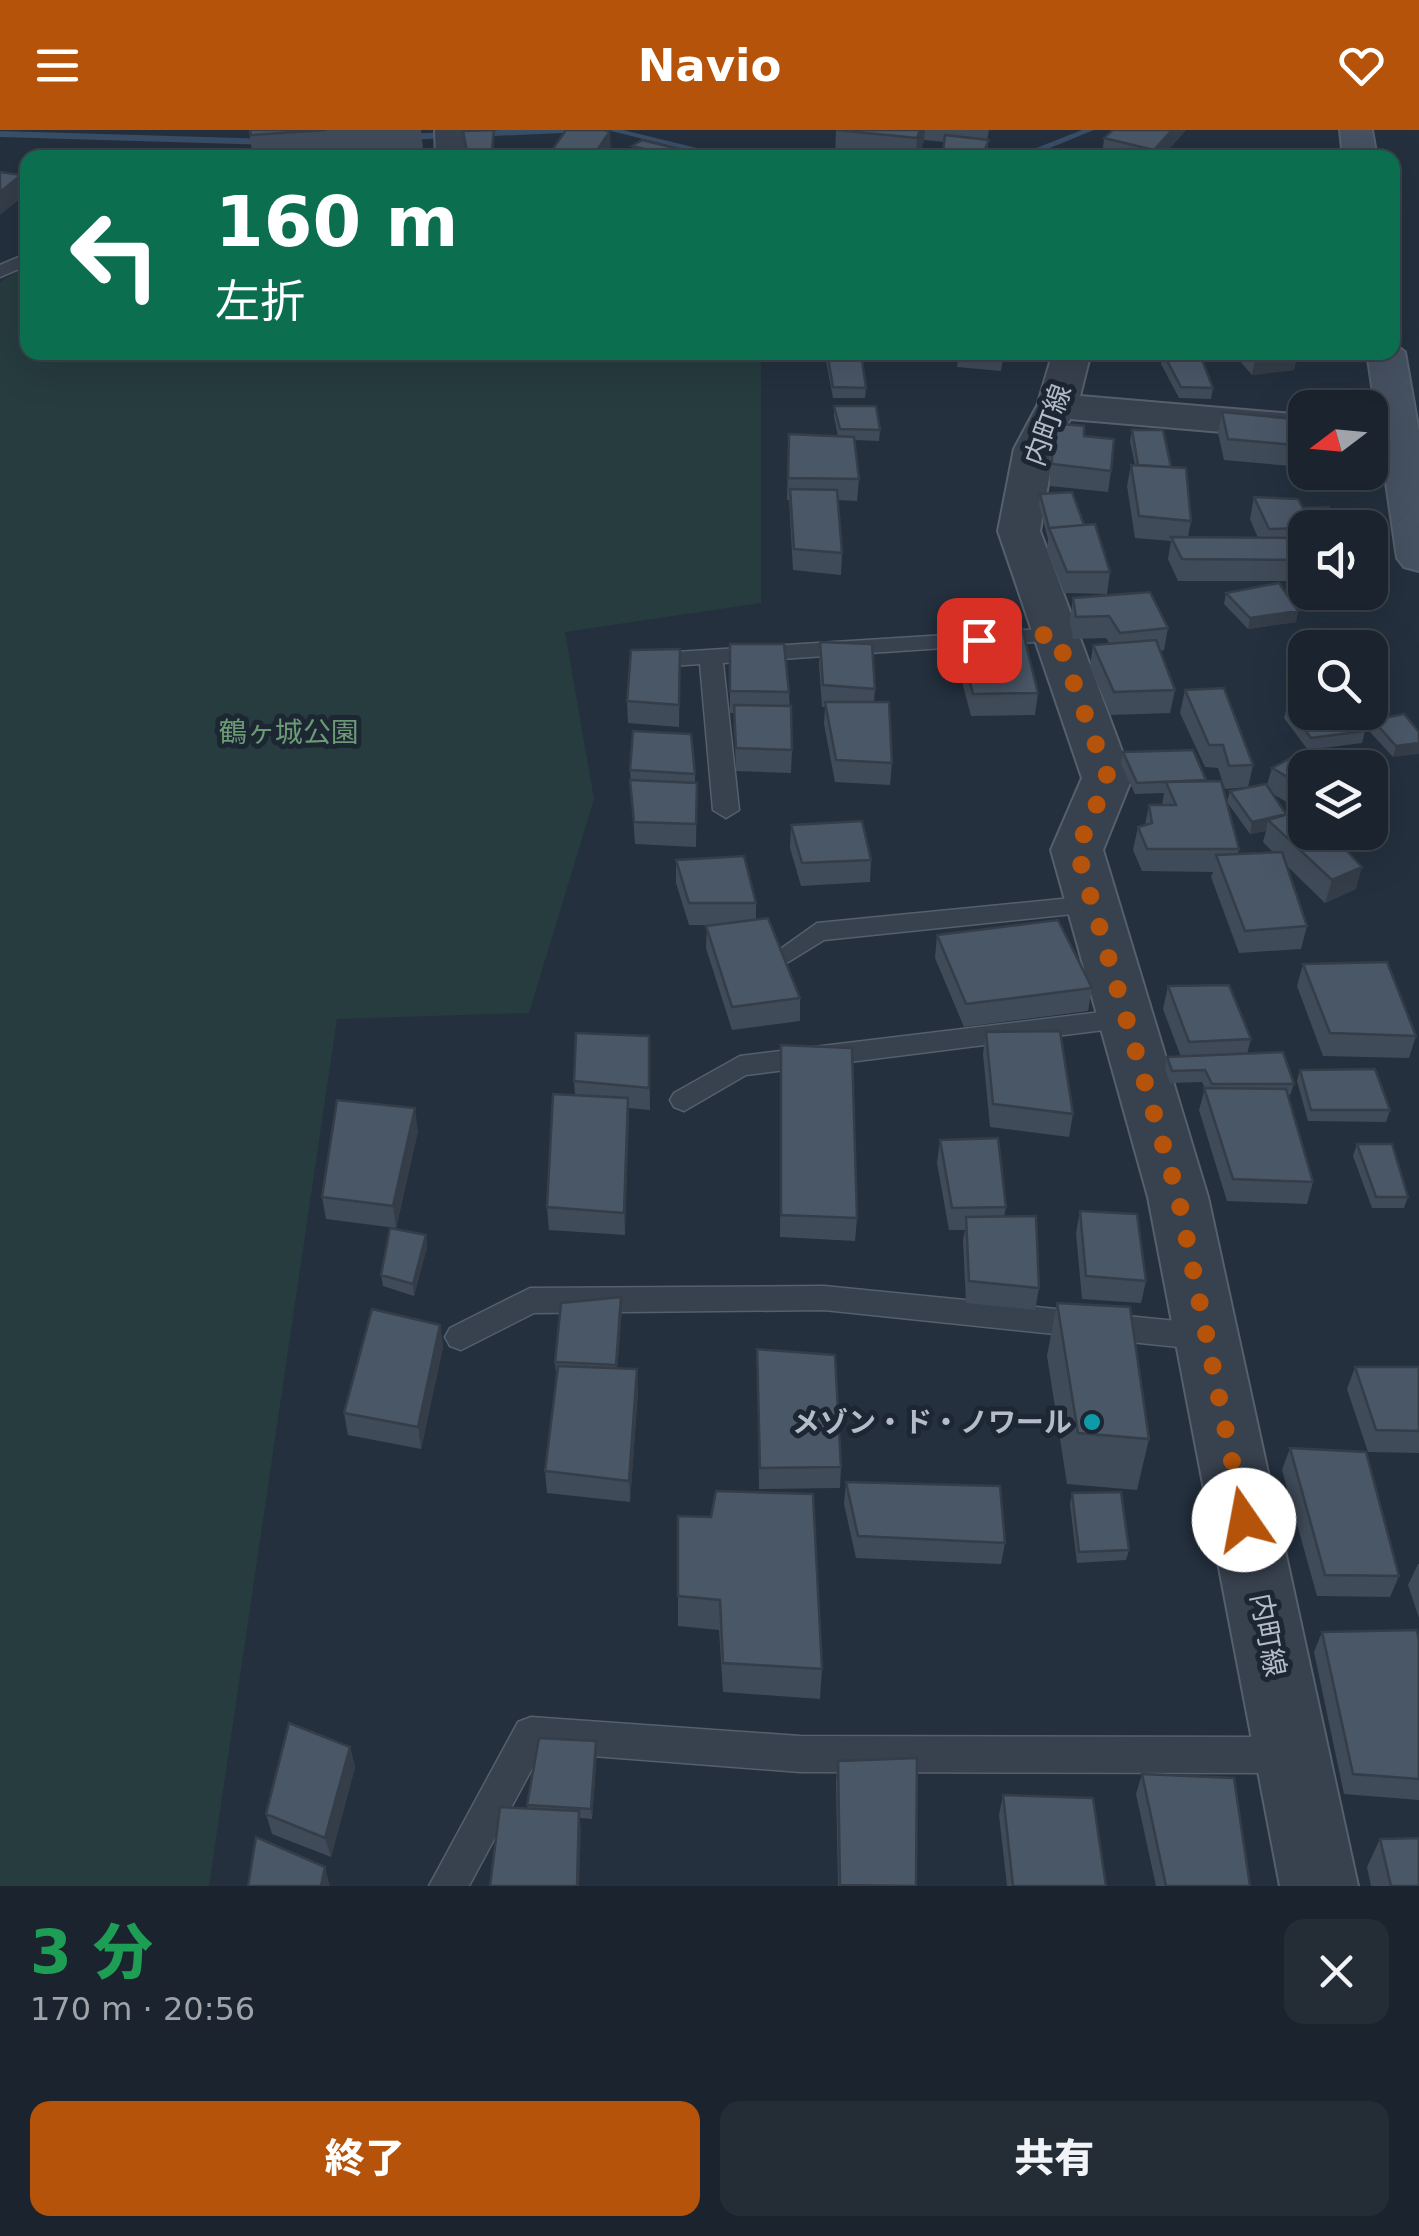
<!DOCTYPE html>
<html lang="ja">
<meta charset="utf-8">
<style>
body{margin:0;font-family:"DejaVu Sans","Noto Sans JP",sans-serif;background:#242c36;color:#f1f3f6;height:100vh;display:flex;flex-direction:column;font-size:38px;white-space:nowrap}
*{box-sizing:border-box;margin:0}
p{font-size:32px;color:#a0a4aa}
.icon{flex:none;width:55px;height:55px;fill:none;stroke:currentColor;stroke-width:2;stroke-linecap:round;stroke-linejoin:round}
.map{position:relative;height:1756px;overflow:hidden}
.sheet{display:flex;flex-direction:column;background:#1b242e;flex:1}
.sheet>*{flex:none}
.hud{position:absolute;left:20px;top:20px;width:1380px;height:210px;border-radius:20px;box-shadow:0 10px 40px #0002,0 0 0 2px #39414a;background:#0b6e4f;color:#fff;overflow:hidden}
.needle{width:65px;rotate:254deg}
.tools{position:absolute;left:1288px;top:260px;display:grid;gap:20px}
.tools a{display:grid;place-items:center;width:100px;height:100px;border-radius:20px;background:#1b242e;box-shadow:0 10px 40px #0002,0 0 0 2px #39414a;font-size:50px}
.pin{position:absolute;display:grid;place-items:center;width:85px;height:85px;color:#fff;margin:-42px;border-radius:20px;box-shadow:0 5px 15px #0006}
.me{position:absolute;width:110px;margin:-55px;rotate:348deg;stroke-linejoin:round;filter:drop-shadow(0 0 8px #0008)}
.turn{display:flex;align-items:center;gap:35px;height:210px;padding:0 30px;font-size:45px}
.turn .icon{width:130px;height:130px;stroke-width:2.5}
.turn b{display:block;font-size:70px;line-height:85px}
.round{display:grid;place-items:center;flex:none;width:105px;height:105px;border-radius:20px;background:#242c36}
.overview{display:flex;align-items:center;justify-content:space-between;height:170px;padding:0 30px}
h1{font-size:60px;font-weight:800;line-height:75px;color:#1e9e55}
.button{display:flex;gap:20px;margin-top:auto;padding:20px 30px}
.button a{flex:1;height:115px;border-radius:20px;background:#b45309;color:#fff;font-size:40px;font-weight:800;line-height:115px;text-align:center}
.button a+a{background:#242c36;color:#f1f3f6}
header{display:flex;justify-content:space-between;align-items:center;height:130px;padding:0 30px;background:#b45309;color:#fff;font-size:45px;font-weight:800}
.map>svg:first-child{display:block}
</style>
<header><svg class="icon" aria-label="menu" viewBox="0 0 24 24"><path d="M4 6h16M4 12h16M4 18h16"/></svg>Navio<svg class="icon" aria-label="heart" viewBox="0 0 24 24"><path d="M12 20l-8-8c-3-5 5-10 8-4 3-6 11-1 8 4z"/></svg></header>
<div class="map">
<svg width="1419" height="1756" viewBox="0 0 1419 1756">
<rect width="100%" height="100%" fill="#24303e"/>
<path fill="#263c3f" d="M27 135 28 222 761 223V473L565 502 594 669 529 883 337 889 209 1756H0V152Z"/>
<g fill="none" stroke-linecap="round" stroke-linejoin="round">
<path fill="#394e67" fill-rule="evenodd" d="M502 0H567L563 3 404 10 399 7 404 4Z
M607 0H623L738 28H720Z
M1082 0H1094L1025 28H1011Z
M0 1 271 9 276 12 271 15 0 7Z"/>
<g stroke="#565f6c" stroke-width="3">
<path id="lane" d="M28 123V135L0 147V135Z
M1056 498 1067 505 1064 510 723 533 739 680 726 688 713 680 700 534 643 538 631 531 643 524Z
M1092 766 1105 775 1101 781 824 810 785 834 772 825 817 793Z
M1126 879 1140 889 1136 896 746 945 684 981 674 977 670 970 674 963 740 926Z
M824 1156 1207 1194 1218 1198 1223 1207 1218 1216 1207 1220 824 1180 534 1183 461 1220 450 1216 445 1207 450 1198 530 1158Z
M531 1587 800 1606 1290 1607 1303 1613 1308 1625 1303 1637 1290 1643 800 1642 541 1622 469 1756H429L518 1592Z"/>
</g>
<g stroke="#565f6c" stroke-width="4">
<path id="street" d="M435 0H467L470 28H436Z
M1053 222H1091L1080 266 1305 285V309L1070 289 1054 319 1040 401 1132 648 1103 720 1208 1067 1358 1756H1280L1148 1067 1051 720 1082 648 998 401 1014 319 1037 276Z
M1370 291 1411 296 1417 305 1411 314 1370 315Z"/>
</g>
<g stroke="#565f6c" stroke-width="4">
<path id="secondary" d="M1340 0H1372L1377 28H1343Z
M1392 212 1405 222 1419 302V441L1404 437 1397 428 1367 222H1392Z"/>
</g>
<use href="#lane" fill="#38414e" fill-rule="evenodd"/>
<use href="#street" fill="#38414e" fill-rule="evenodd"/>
<use href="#secondary" fill="#465161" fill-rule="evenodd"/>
</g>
<path fill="#404b59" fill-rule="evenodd" d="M249 0H421L424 28H253Z
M494 0 493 28H467L463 1Z
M836 0H989L987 10 988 20 985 28H942L944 12 924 10 918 28H835Z
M1186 0 1161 28 1102 27 1104 8Z
M632 16 683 28H641L633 26Z
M827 222 866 258 865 268H833L826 231Z
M959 222H1004L1001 241 957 237Z
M1200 222 1199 223 1213 258 1211 269 1179 268 1161 234 1163 223Z
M1232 222H1298L1294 240 1252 245Z
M834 276 880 300 879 311 854 310 859 349 857 371 837 370 842 423 841 445 793 440 789 370H787L789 304 838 306 834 287Z
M1222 282 1305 290V323L1302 337 1224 330 1218 303Z
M1052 293 1111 341 1108 362 1050 356 1049 314Z
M1132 300 1171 337 1191 391 1188 407 1258 408 1250 389 1254 367 1305 398V419H1303L1305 425V438L1302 451H1178L1168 429 1171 411 1135 408 1127 356 1131 335H1135L1130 311Z
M1040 364 1084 395 1110 442 1107 464 1064 463 1047 420 1048 409 1039 375Z
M1226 463 1298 481 1296 492 1248 499 1224 474Z
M1073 468 1168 498 1164 520 1160 521 1175 560 1170 583 1111 585 1090 537 1093 515 1110 514 1106 508 1073 509 1070 490Z
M956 499 1038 563 1035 585 971 586 954 521Z
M820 512 875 559 874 572 892 633 890 655 835 652 824 594 825 577H822L819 534Z
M730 514 789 562 792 620 791 643 736 641 734 583H730Z
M680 542 679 597 628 593 627 571Z
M1185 560 1253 635 1248 657 1267 655 1272 638H1305V702L1356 759 1325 773 1286 735 1307 796 1301 819 1239 823 1211 747 1213 742 1142 741 1133 720 1138 697 1145 695 1149 675H1162L1164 663 1135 664 1121 634 1123 622 1206 650 1239 719 1238 724 1274 723 1263 712 1266 701 1250 704 1227 672 1230 661 1248 657 1225 659 1218 638 1205 637 1180 583ZM1273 664 1300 680 1286 684Z
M1287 577 1365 601 1362 613 1308 620 1284 588Z
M1373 590 1419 602 1393 627 1370 602Z
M630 640 695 644V653H697L696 717 635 714Z
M791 695 871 730 870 752 801 756 790 718Z
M676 730 756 773V790L800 868V891L732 900 706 818 707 795H689L676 753Z
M937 805 1092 858 1088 881 964 897 935 828Z
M1303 834 1416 906 1409 928 1323 926 1297 856Z
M1168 856 1251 909 1247 924 1294 954 1290 965H1288L1313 1052 1307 1074 1227 1071 1199 980 1205 958 1202 952 1170 953 1165 939 1167 927H1181L1163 879Z
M986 902 1073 984 1069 1007 990 997 983 924Z
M649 906 650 980 628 978 625 1105 549 1100 547 1077 575 965 574 951Z
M781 915 857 1088 855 1111 780 1107Z
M1300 940 1390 980 1386 992 1308 991 1297 951Z
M418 1001 396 1098 326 1089 322 1067Z
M940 1010 1006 1077 1004 1087 1039 1158 1035 1180 966 1173 963 1110 965 1100H949L937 1033Z
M1357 1014 1408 1067 1404 1078H1372L1353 1026Z
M1080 1081 1146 1151 1141 1173 1082 1169 1076 1103Z
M426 1105 427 1117 414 1166 383 1156 381 1145Z
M1057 1173 1149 1309 1137 1360 1067 1354 1047 1226Z
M622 1179 617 1238 638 1261 630 1372 547 1363 545 1341 557 1244H556L555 1232Z
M440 1195 443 1217 421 1319 348 1305 344 1283Z
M757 1219 841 1337 840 1358 759 1359Z
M1355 1237H1419V1323L1368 1322 1347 1259Z
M1290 1318 1399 1446 1390 1467 1317 1466 1282 1340Z
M846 1352 1005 1413 1001 1434 856 1428 844 1374Z
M1072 1363 1129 1420 1126 1430 1077 1433 1070 1374Z
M678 1386 822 1539 820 1569 723 1562 719 1500 678 1496Z
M1418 1434H1419V1488L1408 1455Z
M1322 1502 1419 1511V1670L1344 1664 1314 1522Z
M596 1611 597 1621 592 1689 580 1688 579 1756H490L528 1678 527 1675Z
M350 1617 355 1637 331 1727 272 1704 266 1684Z
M838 1631 916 1756H838L836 1651Z
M1142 1644 1250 1756H1156L1136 1664Z
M1003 1665 1106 1756H1007L999 1685Z
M1380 1709 1419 1756H1371L1367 1737Z"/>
<path fill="#343d48" d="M920 0H925L924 10 918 28H916L917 8Z
M1172 0H1186L1161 28H1153L1154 20Z
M610 1 611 20 606 28H592Z
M21 45 25 65 0 85V62Z
M1272 222H1298L1294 240 1252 245 1256 224Z
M1298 481 1296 492 1248 499 1250 488Z
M1419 613V624L1393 627 1396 616Z
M1377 664 1371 687H1370V669Z
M1287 686 1268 690 1266 701 1250 704 1252 692Z
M1362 737 1356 759 1325 773 1332 750Z
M628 968 629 990 625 1105 624 1083Z
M415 978 418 1001 396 1098 393 1076Z
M426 1105 427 1117 414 1166 413 1154Z
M621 1167 622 1179 617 1246 616 1235Z
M440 1195 443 1217 421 1319 418 1297Z
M637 1239 638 1261 630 1372 629 1351Z
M596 1611 597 1621 592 1689 591 1679Z
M350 1617 355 1637 331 1727 325 1708Z
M579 1681 581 1700 579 1756H577Z
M325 1737 330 1756H321Z"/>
<path fill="#4a5767" stroke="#343d48" stroke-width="2.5" d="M250 0H326L251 5Z
M494 0 492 20 467 22 463 1Z
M566 0H602L610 1 592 28 547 27Z
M836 0H920L917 8Z
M1113 0H1172L1154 20 1104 8Z
M945 5 989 10 983 24 943 21Z
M642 10 683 20 677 27 632 16Z
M514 21 542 27 507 28Z
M691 24 721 27 689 28Z
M0 42 21 45 0 62Z
M827 222H861L866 258 833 257Z
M1172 222H1199L1213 258 1181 257 1163 223Z
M834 276H876L880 300 840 299Z
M1222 282 1305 290V316L1228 309Z
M1052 293 1084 296V306L1114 309 1111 341 1052 334Z
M1132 300H1163L1171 337 1138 335Z
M789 304 854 307 859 349 788 348Z
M1131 335 1186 338 1191 391 1139 386Z
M790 359 837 360 842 423 794 419Z
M1072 362 1084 395 1049 398 1040 364Z
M1254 367 1298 369 1303 378 1329 377 1336 397 1269 399Z
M1095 394 1110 442H1067L1049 398Z
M1171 407 1298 408 1305 425V430L1182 429Z
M1279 453 1298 481 1250 488 1226 463Z
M1150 462 1168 498 1120 503 1109 486 1076 487 1073 468Z
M1022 498 1038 563 973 564 956 499Z
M1156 510 1175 560 1114 562 1093 515Z
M820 512 872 514 875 559 823 555Z
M730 514H784L789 562 730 561Z
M680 519 679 575 627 571 631 520Z
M1224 558 1253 635 1229 636 1223 615H1209L1185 560Z
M825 572H889L892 633 836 630Z
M1305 574V582H1352L1365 601 1311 608 1287 577Z
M734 575 791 576 792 620 736 618Z
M1404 584 1419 602V613L1396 616 1373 590Z
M633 601 691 604 695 644 630 640Z
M1193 620 1206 650 1137 653 1123 622Z
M1302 622 1330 638H1305V657L1272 638Z
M630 650 697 653 696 694 634 692Z
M1221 651 1239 719H1147L1138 697 1152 693 1149 675H1176L1166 652Z
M1266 654 1286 684 1252 692 1230 661Z
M1370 660 1377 664 1370 669Z
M1305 679V702H1329L1362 737 1332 750 1268 690Z
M862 691 871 730 802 733 791 695Z
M1282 722 1307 796 1245 801 1216 725Z
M744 726 756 773H689L676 730Z
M768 788 800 868 732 877 706 796Z
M1058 790 1092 858 966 874 937 805Z
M1387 832 1416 906 1330 903 1303 834Z
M1229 855 1251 909 1189 912 1168 856Z
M1060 901 1073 984 993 974 986 902Z
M576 903 649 906V958L574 951Z
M781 915 852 918 857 1088 781 1085Z
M1283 922 1294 954H1212L1205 940 1172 941 1167 927Z
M1375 939 1390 980H1311L1300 940Z
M1204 958 1286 959 1313 1052 1233 1049Z
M553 964 628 968 624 1083 547 1077Z
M337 970 415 978 393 1076 322 1067Z
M998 1008 1006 1077 952 1078 940 1010Z
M1357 1014H1392L1408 1067H1376Z
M1080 1081 1137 1084 1146 1151 1086 1146Z
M1036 1086 1039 1158 969 1151 966 1087Z
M390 1098 426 1105 413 1154 381 1145Z
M621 1167 616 1235 555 1232 561 1173Z
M1057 1173 1130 1177 1149 1309 1078 1303Z
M372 1179 440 1195 418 1297 344 1283Z
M757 1219 835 1225 841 1337 760 1338Z
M558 1236 637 1239 629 1351 545 1341Z
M1355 1237H1419V1301L1376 1300Z
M1290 1318 1366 1322 1399 1446 1325 1445Z
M846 1352 1000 1356 1005 1413 858 1406Z
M716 1361 813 1364 822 1539 723 1533 720 1470 678 1466V1386L711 1387Z
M1121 1362 1129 1420 1079 1422 1072 1363Z
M1417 1500 1419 1511V1649L1353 1644 1322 1502Z
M289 1593 350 1617 325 1708 266 1684Z
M539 1608 596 1611 591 1679 527 1675Z
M917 1628 916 1756 840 1755 838 1631Z
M1142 1644 1234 1648 1250 1756H1166Z
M1003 1665 1093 1668 1106 1756H1013Z
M500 1677 579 1681 577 1756H490Z
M256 1707 325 1737 321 1756H248Z
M1419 1708V1756H1391L1380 1709Z"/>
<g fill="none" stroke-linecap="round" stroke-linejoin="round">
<path stroke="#b45309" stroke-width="18" stroke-dasharray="0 32.4" d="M979 510 1056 504 1108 648 1077 720 1178 1066 1244 1390"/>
</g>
<circle fill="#0f9aa8" stroke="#1d2633" stroke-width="4" cx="1092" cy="1292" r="10"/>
<g text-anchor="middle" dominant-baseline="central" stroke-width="10" stroke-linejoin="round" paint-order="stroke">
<g font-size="28" fill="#b4bcc9" stroke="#1d2633">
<text transform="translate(1048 295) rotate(-70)">内町線</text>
<text transform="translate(1268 1505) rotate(79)">内町線</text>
</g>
<g font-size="28" fill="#6b9a74" stroke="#1d2633">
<text x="289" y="602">鶴ヶ城公園</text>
</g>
<g font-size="28" font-weight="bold" fill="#b4bcc9" stroke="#1d2633" text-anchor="end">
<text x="1072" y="1292">メゾン・ド・ノワール</text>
</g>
</g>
</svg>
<div class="tools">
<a><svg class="needle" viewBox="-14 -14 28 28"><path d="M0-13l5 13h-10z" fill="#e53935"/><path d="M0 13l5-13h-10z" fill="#a0a4aa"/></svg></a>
<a><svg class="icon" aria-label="sound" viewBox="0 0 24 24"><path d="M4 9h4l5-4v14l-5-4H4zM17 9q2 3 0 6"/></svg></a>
<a><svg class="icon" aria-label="search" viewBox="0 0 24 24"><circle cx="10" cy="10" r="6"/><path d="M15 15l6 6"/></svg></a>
<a><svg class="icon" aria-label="layers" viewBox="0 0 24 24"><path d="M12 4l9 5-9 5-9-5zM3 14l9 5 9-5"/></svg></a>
</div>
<div class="pin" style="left:979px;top:510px;background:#d93025"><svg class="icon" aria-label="arrive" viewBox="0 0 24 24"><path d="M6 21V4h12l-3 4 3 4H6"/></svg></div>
<svg class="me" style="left:1244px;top:1390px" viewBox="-20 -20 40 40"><circle r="19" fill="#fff"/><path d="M0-13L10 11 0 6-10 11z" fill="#b45309"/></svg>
<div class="hud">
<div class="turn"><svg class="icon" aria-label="left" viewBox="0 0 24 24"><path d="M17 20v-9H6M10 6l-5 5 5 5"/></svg><div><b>160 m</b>左折</div></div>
</div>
</div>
<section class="sheet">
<div class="overview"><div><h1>3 分</h1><p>170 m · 20:56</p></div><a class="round"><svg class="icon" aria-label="close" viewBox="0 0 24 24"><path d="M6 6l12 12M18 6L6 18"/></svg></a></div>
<div class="button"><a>終了</a><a>共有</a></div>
</section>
